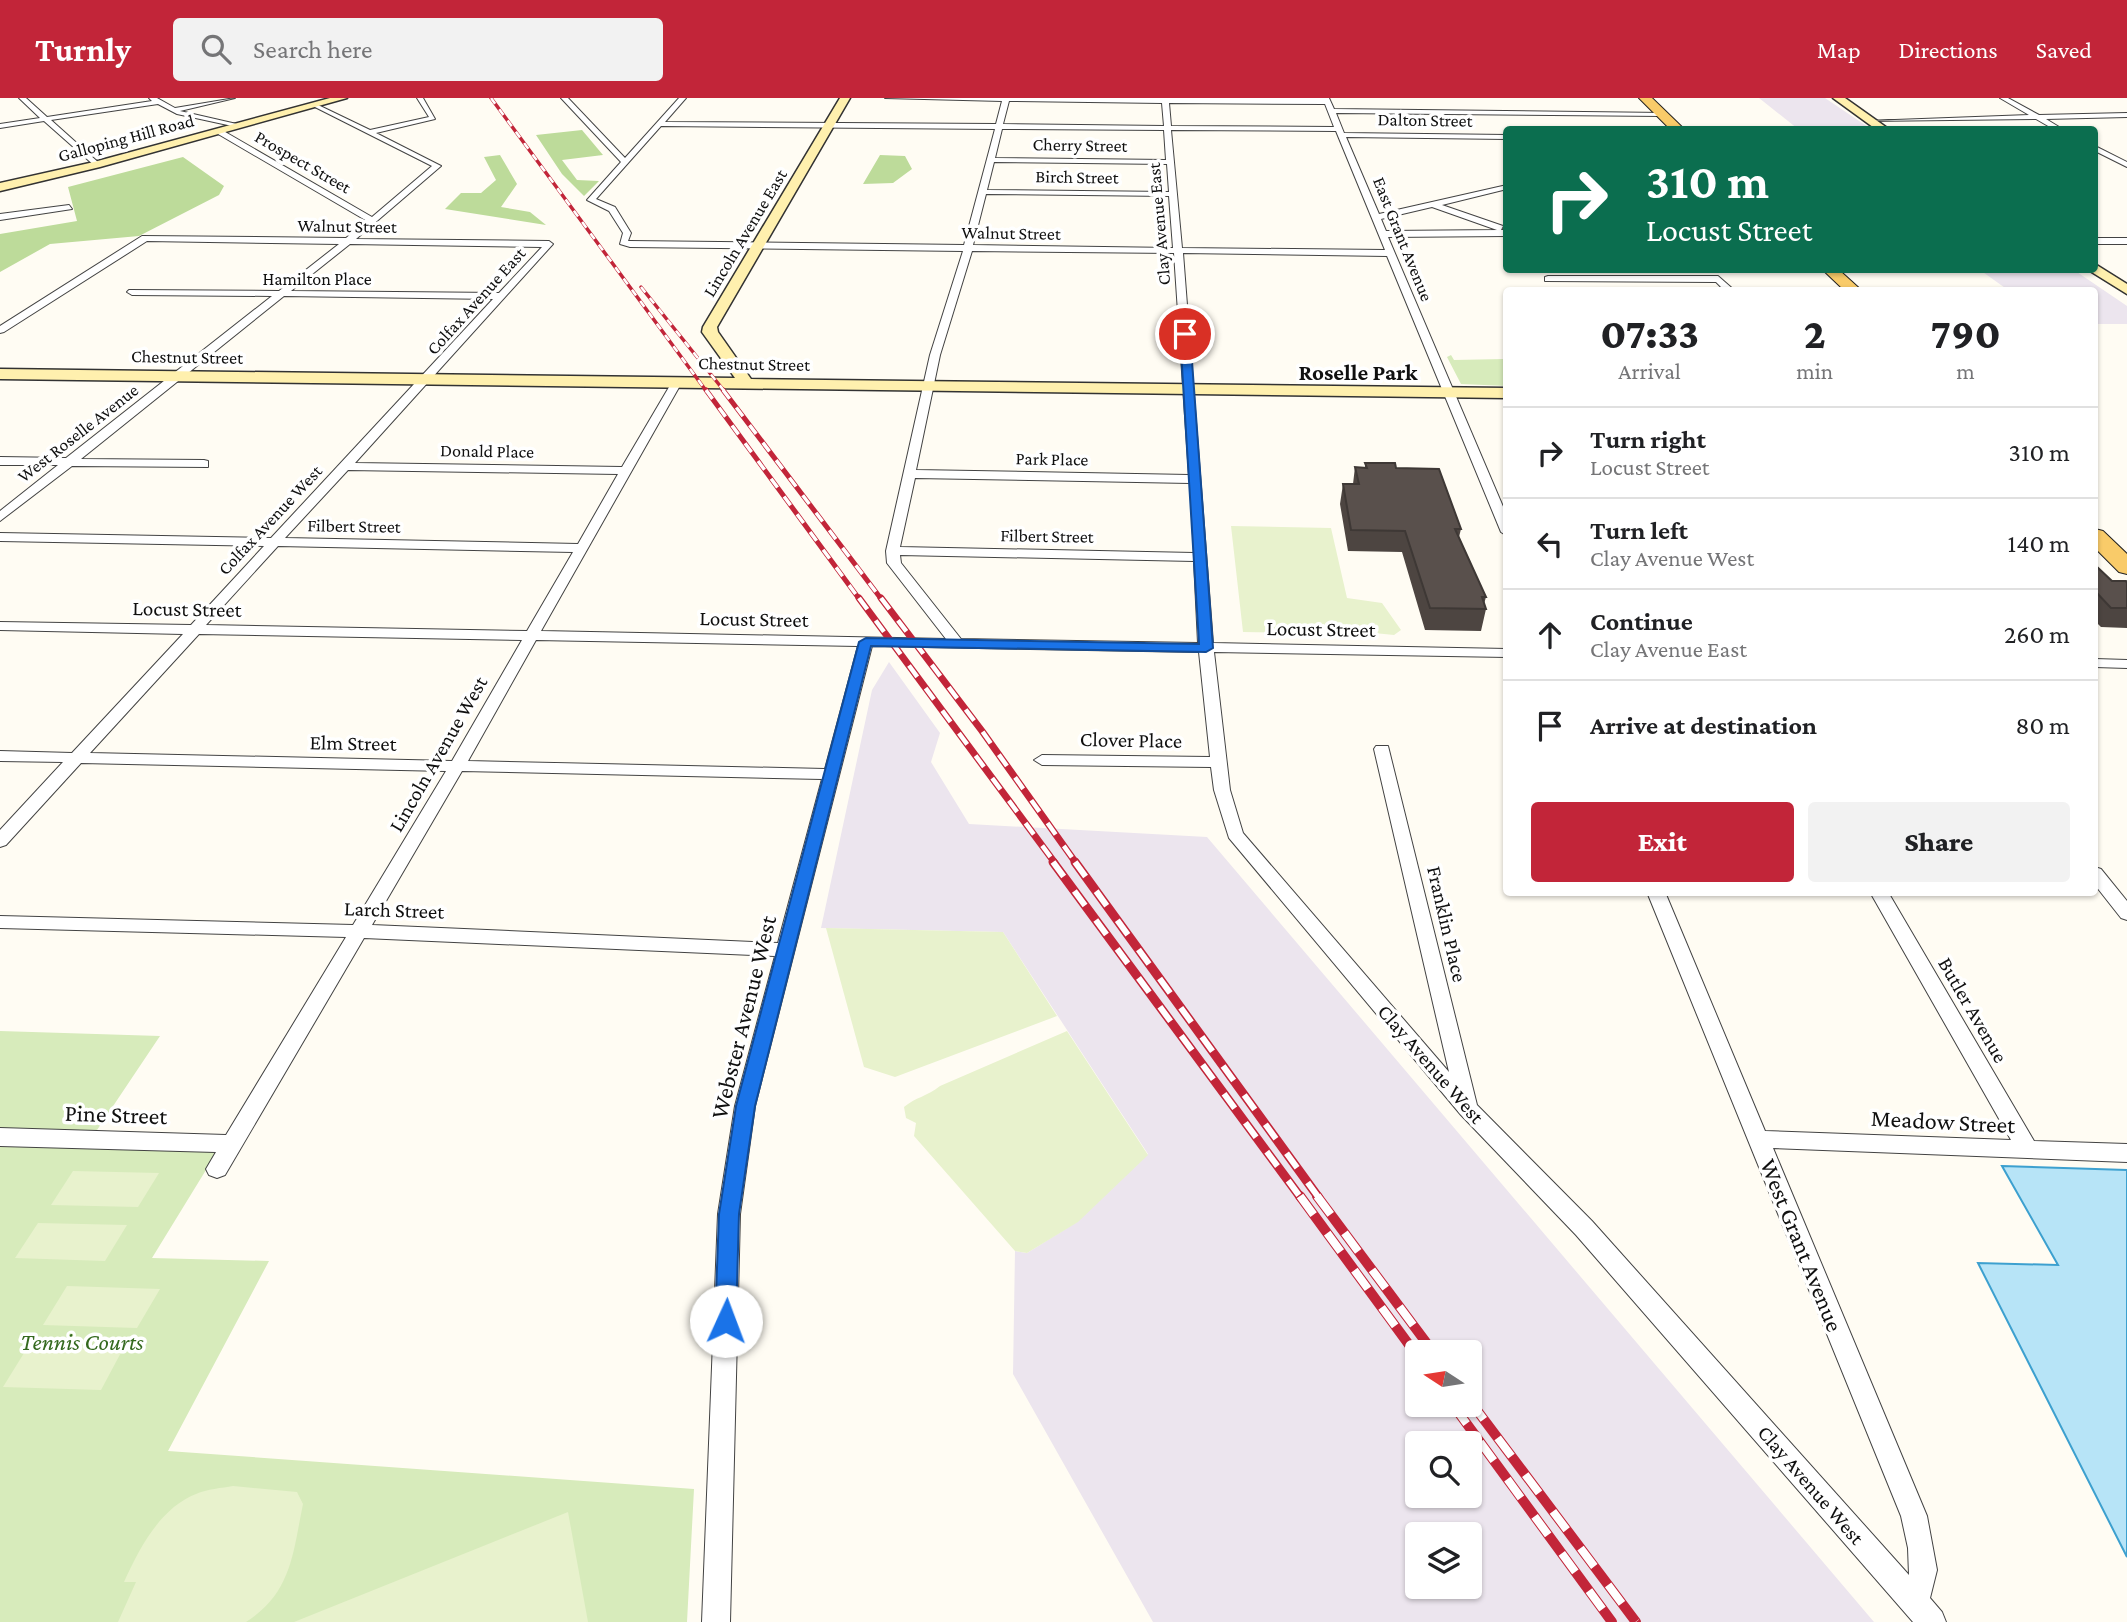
<!DOCTYPE html>
<style>
body{margin:0;font-family:"Crimson Pro",serif;background:#f2f2f2;color:#202124;height:100vh;display:flex;flex-direction:column;font-size:26px;white-space:nowrap}
*{box-sizing:border-box;margin:0}
p{font-size:23px;color:#757577}
.icon{flex:none;width:38px;height:38px;fill:none;stroke:currentColor;stroke-width:2;stroke-linecap:round;stroke-linejoin:round}
.map{position:relative;flex:1;overflow:hidden}
.sheet{position:absolute;left:1503px;top:189px;width:595px;height:609px;display:flex;flex-direction:column;background:#fff;border-radius:7px;box-shadow:0 2px 5px #0004}
.sheet>*{flex:none}
.banner{position:absolute;left:1503px;top:28px;width:595px;height:147px;border-radius:7px;box-shadow:0 2px 5px #0004;background:#0b6e4f;color:#fff;overflow:hidden}
.needle{width:46px;rotate:282deg}
.tools{position:absolute;left:1405px;top:1242px;display:grid;gap:14px}
.tools a{display:grid;place-items:center;width:77px;height:77px;border-radius:7px;background:#fff;box-shadow:0 2px 5px #0004;font-size:35px}
.pin{position:absolute;display:grid;place-items:center;width:60px;height:60px;color:#fff;margin:-30px;border:4px solid #fff;border-radius:50%;box-shadow:0 2px 7px #0007}
.me{position:absolute;width:77px;margin:-38px;rotate:2deg;stroke-linejoin:round;filter:drop-shadow(0 0 5px #0008)}
.turn{display:flex;align-items:center;gap:24px;height:147px;padding:0 28px;font-size:32px}
.turn .icon{width:91px;height:91px;stroke-width:2.5}
.turn b{display:block;font-size:49px;line-height:60px}
.eta{display:flex;justify-content:space-evenly;align-items:center;height:119px;text-align:center}
.eta b{font-size:42px;font-weight:800;line-height:49px}
.button{display:flex;gap:14px;margin-top:auto;padding:14px 28px}
.button a{flex:1;height:80px;border-radius:7px;background:#c22539;color:#fff;font-size:28px;font-weight:800;line-height:80px;text-align:center}
.button a+a{background:#f2f2f2;color:#202124}
ul{padding:0;list-style:none}
li{display:flex;align-items:center;gap:21px;height:91px;padding:0 28px;border-top:2px solid #e0e0e0}
li div{flex:1}
li b{display:block;font-size:26px}
li em{font-style:normal}
header{display:flex;align-items:center;gap:42px;box-sizing:border-box;height:98px;padding:0 35px;background:#c22539;color:#fff}
header strong{font-size:33px}
nav{display:flex;gap:38px;margin-inline-start:auto;font-size:24px}
.search{width:490px;height:63px;background:#f2f2f2;display:flex;align-items:center;gap:18px;box-sizing:border-box;padding:0 24px;border-radius:7px;color:#757577;font-size:26px}
.map>svg:first-child{display:block}
</style>
<header>
<strong>Turnly</strong>
<div class="search"><svg class="icon" aria-label="search" viewBox="0 0 24 24"><circle cx="10" cy="10" r="6"/><path d="M15 15l6 6"/></svg>Search here</div>
<nav><a>Map</a><a>Directions</a><a>Saved</a></nav>
</header>
<div class="map">
<svg width="2127" height="1524" viewBox="0 0 2127 1524">
<rect width="100%" height="100%" fill="#fffcf3"/>
<path fill="#ece5ee" fill-rule="evenodd" d="M1759 0H1825L1871 31H1798Z
M1980 172H2074L2127 208V226H2095V192H2008Z
M889 564 940 635 931 664 969 726 1207 739 1874 1524H1153L1013 1276 1015 1153 1027 1155 1077 1124 1148 1056 1003 834 821 830 872 592ZM1418 1255H1470V1307H1418ZM1418 1346H1470V1398H1418ZM1418 1437H1470V1489H1418Z"/>
<path fill="#d7ebbb" d="M1451 257 1454 262 1504 261 1507 288 1461 286 1447 259Z
M0 933 160 938 93 1038 225 1041 152 1160 269 1163 168 1353 694 1391 687 1524H0Z"/>
<path fill="#bddb9a" d="M582 32 603 57 562 62 577 82 599 83 584 98 562 76 536 37Z
M500 57 517 86 501 109 530 114 546 127 445 111 461 95H481L496 82 484 59Z
M880 57 905 58 912 71 893 85 863 86Z
M183 59 224 88 219 97 139 138 50 146 0 174V136L77 123 68 89Z"/>
<path fill="#e8f2cd" d="M1231 428 1331 430 1347 500 1382 505 1401 532 1394 537 1354 533 1355 536 1243 534Z
M826 830 1003 834 1057 918 895 979 864 969Z
M1067 933 1148 1057 1078 1124 1027 1155 1015 1153 914 1038 916 1025 906 1020 904 1009C916 999 926 999 940 988Z
M73 1073 159 1075 138 1109 51 1107Z
M38 1125 127 1127 105 1163 15 1160Z
M67 1188 160 1191 137 1230 43 1227Z
M29 1247 124 1249 101 1292 3 1289Z
M233 1388 297 1394 303 1406C293 1454 292 1495 246 1524H118L136 1484H124C139 1451 160 1410 196 1396 207 1391 222 1390 233 1388Z
M568 1414 588 1524H294Z"/>
<path fill="#b7e4f7" stroke="#3da0cf" stroke-width="2" d="M2002 1068 2127 1072V1459L1978 1165 2058 1167Z"/>
<g fill="none" stroke-linecap="round" stroke-linejoin="round">
<g stroke="#434343" stroke-width="2">
<path id="street" d="M19 0H26L47 19 152 3 149 0H157L175 10 235 0 180 13 241 27 237 29 177 16 158 6 51 22 99 65 96 69 44 23 0 30V26L40 20Z
M417 0H423L435 21 376 35 441 68 356 141 549 143 553 146 355 365 622 369 672 284 681 282 682 284 541 533 946 541 887 465 886 453 930 257 963 153 630 149 620 146 623 135 609 113 587 102 621 64 561 0H568L625 60 679 0H686L665 24 996 26 1002 3 885 0H1329L1334 11 1664 15 1662 18 1336 15 1344 35 1507 37V41L1346 39 1379 116 1507 87V91L1442 107 1503 128 1501 132H1507V138L1388 139 1507 418V438L1501 434 1387 158 1183 155 1213 545 1507 551V559L1214 554 1230 692 1243 735 1449 974 1374 651 1376 648H1388L1477 1007 1592 1123 1909 1477 1908 1450 1901 1418 1647 794H1665L1765 1033 2011 1042 1870 794H1888L2034 1043 2127 1046V1064L1773 1050 1927 1418 1937 1472 1930 1500 1942 1514 1946 1524H1913L1576 1137 1461 1017 1229 740 1214 692 1211 669 1042 667 1034 662 1042 657 1210 659 1199 554 872 548 755 1008 740 1116 730 1524H702L718 1116 735 1008 775 858 364 840 225 1077 217 1080 209 1077 206 1071 216 1054 0 1048V1030L226 1037 346 839 0 830V818L353 827 446 673 81 665 6 747 0 749V732L63 664 0 663V653L72 655 183 536 0 532V524L191 527 264 448 0 443V435L271 440 493 201 284 198 81 361 204 362 208 363V369L72 368 0 423V413L58 367H0V359L66 360 272 198 132 197 127 194 129 192 279 193 339 146 147 143 4 234 0 235V228L142 138 346 140 367 123 213 33 220 31 372 119 432 68 311 7 316 6 370 32 429 19ZM1009 3 1162 5 1164 28 1003 26ZM1169 5 1325 6 1334 29 1171 28ZM661 28 995 31 964 147 630 143H628L631 135 615 109 596 101ZM1002 31 1164 32 1166 62 995 60ZM1171 32 1336 33 1385 152 1182 150ZM994 64 1167 66 1169 94 987 92ZM986 96 1169 98 1173 150 973 147ZM1432 109 1497 132H1500L1386 133 1381 121ZM350 146 542 149 499 195 291 193ZM972 153 1174 155 1189 377 916 372 940 257ZM348 372 618 376 578 446 285 440ZM915 380 1190 385 1194 455 900 449ZM278 448 573 454 527 533 206 527ZM900 457 1194 463 1198 545 961 541 901 465ZM199 536 522 542 452 663 90 655ZM536 542 858 548 825 671 468 663ZM462 673 822 681 778 845 372 827Z
M2000 0H2008L2039 17 2127 15V19L2046 21 2064 32H2055L2036 21 1868 23 2029 17Z
M2095 48 2127 64V69L2095 53Z
M69 107 72 111 0 122V116Z
M2095 140H2127V146H2095Z
M1548 178H1718L1734 192H1724L1716 184 1545 183V179Z
M2095 561 2127 562V570L2095 569Z
M2095 769 2101 771 2127 803V822L2121 820 2095 787Z"/>
</g>
<g stroke="#323232" stroke-width="3">
<path id="secondary" d="M330 0H347L100 69 0 93V85L94 64Z
M840 0H850L717 229 718 234 751 281 1507 290V300L0 281V271L735 280 702 234 703 229Z
M1833 0H1845L1890 32H1877Z
M2095 166 2127 186V196L2090 173 2095 172Z"/>
</g>
<g stroke="#212121" stroke-width="2">
<path id="primary" d="M1639 0H1652L1685 32H1671Z
M1823 172H1839L1861 192H1844Z
M2095 431 2103 433 2127 456V476L2119 474 2095 450Z"/>
</g>
<use href="#street" fill="#fff" fill-rule="evenodd"/>
<use href="#secondary" fill="#fff0ae" fill-rule="evenodd"/>
<use href="#primary" fill="#f9cb69" fill-rule="evenodd"/>
<g stroke="#c22539" stroke-width="3.5">
<path id="rail-far4" d="M491 0 707 294
M641 189 725 294"/>
</g>
<g stroke="#c22539" stroke-width="5">
<path id="rail-far3" d="M706 292 860 502
M723 292 882 502"/>
</g>
<g stroke="#c22539" stroke-width="7">
<path id="rail-far2" d="M859 500 1055 765
M881 500 982 633 1076 765"/>
</g>
<g stroke="#c22539" stroke-width="9">
<path id="rail-far1" d="M1053 764 1301 1100
M1075 764 1319 1100"/>
</g>
<g stroke="#c22539" stroke-width="10">
<path id="rail" d="M1300 1098 1418 1259
M1317 1098 1434 1255
M1470 1303 1636 1524
M1453 1307 1612 1524"/>
</g>
<use href="#rail-far4" stroke="#fff" stroke-width="2.5" stroke-dasharray="7" stroke-linecap="butt"/>
<use href="#rail-far3" stroke="#fff" stroke-width="3.5" stroke-dasharray="11" stroke-linecap="butt"/>
<use href="#rail-far2" stroke="#fff" stroke-width="4.5" stroke-dasharray="14" stroke-linecap="butt"/>
<use href="#rail-far1" stroke="#fff" stroke-width="6" stroke-dasharray="18" stroke-linecap="butt"/>
<use href="#rail" stroke="#fff" stroke-width="8" stroke-dasharray="23" stroke-linecap="butt"/>
</g>
<path fill="#4d4541" d="M1365 365 1396 370 1461 431 1459 439 1486 499 1484 506 1486 511 1481 533 1425 532 1402 454 1348 453 1340 406 1343 386H1353L1355 369 1365 370Z
M2095 467 2112 483 2127 485V530L2101 529 2095 523Z"/>
<path fill="#59504c" stroke="#3e3835" stroke-width="2" d="M1365 365H1395L1396 370 1439 371 1461 431H1455L1486 499H1482L1486 511 1430 510 1405 433 1351 432 1343 386H1359L1355 369 1367 370Z
M2095 467 2112 483H2126L2127 485V510H2111L2095 493Z"/>
<path fill="#1a73e8" stroke="#114b97" stroke-width="2" d="M1185 233 1190 236 1213 550 1206 554 871 548 755 1008 739 1116 736 1223 733 1229 726 1232 718 1229 715 1223 719 1116 736 1008 859 544 866 540 1199 546 1180 236Z"/>
<g text-anchor="middle" dominant-baseline="central" stroke-width="7" stroke-linejoin="round" paint-order="stroke">
<g font-size="18" fill="#101010" stroke="#fff">
<text transform="translate(1425 22) rotate(1)">Dalton Street</text>
<text transform="translate(126 40) rotate(-15)">Galloping Hill Road</text>
<text transform="translate(1080 47) rotate(1)">Cherry Street</text>
<text transform="translate(303 64) rotate(30)">Prospect Street</text>
<text transform="translate(1077 79) rotate(1)">Birch Street</text>
<text transform="translate(1159 126) rotate(-95)">Clay Avenue East</text>
<text transform="translate(347 128) rotate(1)">Walnut Street</text>
<text transform="translate(745 135) rotate(-59)">Lincoln Avenue East</text>
<text transform="translate(1011 135) rotate(1)">Walnut Street</text>
<text transform="translate(1403 141) rotate(68)">East Grant Avenue</text>
<text x="317" y="181">Hamilton Place</text>
<text transform="translate(476 203) rotate(-48)">Colfax Avenue East</text>
<text transform="translate(187 259) rotate(1)">Chestnut Street</text>
<text transform="translate(754 266) rotate(1)">Chestnut Street</text>
<text transform="translate(78 335) rotate(-38)">West Roselle Avenue</text>
<text transform="translate(487 353) rotate(1)">Donald Place</text>
<text transform="translate(1052 361) rotate(1)">Park Place</text>
<text transform="translate(270 422) rotate(-47)">Colfax Avenue West</text>
<text transform="translate(354 428) rotate(1)">Filbert Street</text>
<text transform="translate(1047 438) rotate(1)">Filbert Street</text>
</g>
<g font-size="21" fill="#101010" stroke="#fff">
<text transform="translate(187 511) rotate(1)">Locust Street</text>
<text transform="translate(754 521) rotate(1)">Locust Street</text>
<text transform="translate(1321 531) rotate(1)">Locust Street</text>
<text transform="translate(1131 642) rotate(1)">Clover Place</text>
<text transform="translate(353 645) rotate(1)">Elm Street</text>
<text transform="translate(438 656) rotate(-60)">Lincoln Avenue West</text>
<text transform="translate(394 812) rotate(2)">Larch Street</text>
<text transform="translate(1447 826) rotate(77)">Franklin Place</text>
<text transform="translate(1973 912) rotate(60)">Butler Avenue</text>
<text transform="translate(1431 966) rotate(49)">Clay Avenue West</text>
<text transform="translate(1811 1387) rotate(49)">Clay Avenue West</text>
</g>
<g font-size="23" font-weight="bold" fill="#101010" stroke="#fff">
<text x="1358" y="274">Roselle Park</text>
</g>
<g font-size="24" fill="#101010" stroke="#fff">
<text transform="translate(743 919) rotate(-76)">Webster Avenue West</text>
<text transform="translate(116 1016) rotate(2)">Pine Street</text>
<text transform="translate(1943 1023) rotate(3)">Meadow Street</text>
<text transform="translate(1802 1147) rotate(68)">West Grant Avenue</text>
</g>
<g font-size="24" font-style="italic" fill="#34691e" stroke="#fff">
<text x="82" y="1243">Tennis Courts</text>
</g>
</g>
</svg>
<div class="tools">
<a><svg class="needle" viewBox="-14 -14 28 28"><path d="M0-13l5 13h-10z" fill="#e53935"/><path d="M0 13l5-13h-10z" fill="#757577"/></svg></a>
<a><svg class="icon" aria-label="search" viewBox="0 0 24 24"><circle cx="10" cy="10" r="6"/><path d="M15 15l6 6"/></svg></a>
<a><svg class="icon" aria-label="layers" viewBox="0 0 24 24"><path d="M12 4l9 5-9 5-9-5zM3 14l9 5 9-5"/></svg></a>
</div>
<div class="pin" style="left:1185px;top:236px;background:#d93025"><svg class="icon" aria-label="arrive" viewBox="0 0 24 24"><path d="M6 21V4h12l-3 4 3 4H6"/></svg></div>
<svg class="me" style="left:726px;top:1223px" viewBox="-20 -20 40 40"><circle r="19" fill="#fff"/><path d="M0-13L10 11 0 6-10 11z" fill="#1a73e8"/></svg>
<div class="banner">
<div class="turn"><svg class="icon" aria-label="right" viewBox="0 0 24 24"><path d="M7 20v-9h11M14 6l5 5-5 5"/></svg><div><b>310 m</b>Locust Street</div></div>
</div>
<section class="sheet">
<div class="eta">
<div><b>07:33</b><p>Arrival</p></div>
<div><b>2</b><p>min</p></div>
<div><b>790</b><p>m</p></div>
</div>
<ul>
<li><svg class="icon" aria-label="right" viewBox="0 0 24 24"><path d="M7 20v-9h11M14 6l5 5-5 5"/></svg><div><b>Turn right</b><p>Locust Street</p></div><em>310 m</em></li>
<li><svg class="icon" aria-label="left" viewBox="0 0 24 24"><path d="M17 20v-9H6M10 6l-5 5 5 5"/></svg><div><b>Turn left</b><p>Clay Avenue West</p></div><em>140 m</em></li>
<li><svg class="icon" aria-label="ahead" viewBox="0 0 24 24"><path d="M12 20V5M6 11l6-6 6 6"/></svg><div><b>Continue</b><p>Clay Avenue East</p></div><em>260 m</em></li>
<li><svg class="icon" aria-label="arrive" viewBox="0 0 24 24"><path d="M6 21V4h12l-3 4 3 4H6"/></svg><div><b>Arrive at destination</b></div><em>80 m</em></li>
</ul>
<div class="button"><a>Exit</a><a>Share</a></div>
</section>
</div>
